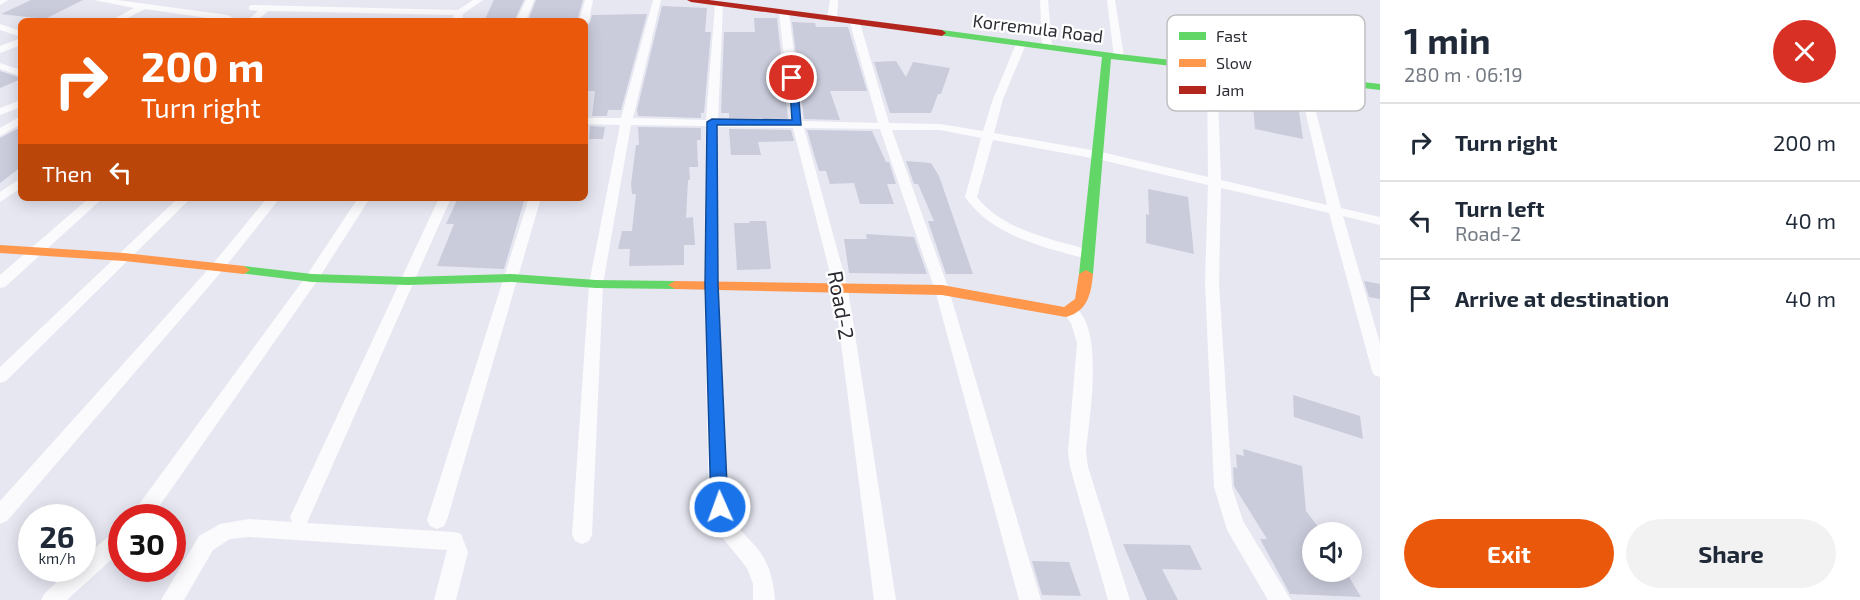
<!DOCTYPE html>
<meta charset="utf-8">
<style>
body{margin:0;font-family:"Exo 2",sans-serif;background:#f2f2f3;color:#1f2937;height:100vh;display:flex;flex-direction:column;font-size:22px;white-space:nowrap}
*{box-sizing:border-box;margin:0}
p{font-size:20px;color:#747a83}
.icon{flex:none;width:33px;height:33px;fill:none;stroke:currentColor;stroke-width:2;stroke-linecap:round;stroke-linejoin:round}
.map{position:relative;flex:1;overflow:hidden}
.sheet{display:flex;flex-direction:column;background:#fff;width:480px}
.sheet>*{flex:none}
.top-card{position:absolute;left:18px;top:18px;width:570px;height:183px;border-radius:9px;box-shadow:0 3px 15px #0003;background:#ea580c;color:#fff;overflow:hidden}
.buttons{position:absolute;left:1302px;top:522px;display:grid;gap:12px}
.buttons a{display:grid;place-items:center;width:60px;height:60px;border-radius:50%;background:#fff;box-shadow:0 3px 15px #0003;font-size:30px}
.speed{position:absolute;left:18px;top:504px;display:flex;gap:12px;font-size:30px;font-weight:700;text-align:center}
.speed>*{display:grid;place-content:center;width:78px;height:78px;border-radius:50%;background:#fff;box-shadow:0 3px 15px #0003;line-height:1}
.speed small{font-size:15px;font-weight:400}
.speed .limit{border:9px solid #d22;background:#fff;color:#111}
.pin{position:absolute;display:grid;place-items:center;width:51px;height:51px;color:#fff;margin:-26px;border:3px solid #fff;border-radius:50%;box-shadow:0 2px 6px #0007}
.me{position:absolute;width:66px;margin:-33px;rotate:358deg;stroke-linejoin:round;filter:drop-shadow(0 0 4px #0008)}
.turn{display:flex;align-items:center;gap:21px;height:126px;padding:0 24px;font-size:27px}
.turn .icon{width:78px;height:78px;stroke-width:2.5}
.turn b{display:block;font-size:42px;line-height:51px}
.then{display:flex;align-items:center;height:57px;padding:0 24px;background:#0003;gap:12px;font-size:22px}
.round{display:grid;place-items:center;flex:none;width:63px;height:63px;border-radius:32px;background:#f2f2f3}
.head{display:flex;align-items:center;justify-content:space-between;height:102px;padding:0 24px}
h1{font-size:36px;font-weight:700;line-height:45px}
.action{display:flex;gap:12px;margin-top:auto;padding:12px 24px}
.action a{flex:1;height:69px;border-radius:36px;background:#ea580c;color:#fff;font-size:24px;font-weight:700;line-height:69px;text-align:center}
.action a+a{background:#f2f2f3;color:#1f2937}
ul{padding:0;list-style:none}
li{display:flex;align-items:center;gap:18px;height:78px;padding:0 24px;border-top:2px solid #e0e1e3}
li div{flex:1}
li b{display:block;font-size:22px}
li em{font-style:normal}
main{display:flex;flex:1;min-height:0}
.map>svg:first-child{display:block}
</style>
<main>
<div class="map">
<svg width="1380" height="600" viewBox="0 0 1380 600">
<rect width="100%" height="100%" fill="#e6e7f1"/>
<path fill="#caccdc" d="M31 0H83L45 19 1 14Z
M494 0H524L514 21H484Z
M536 0H583L577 21H528Z
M662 6 707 8 705 32H711L704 113H701V118L638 116 637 110Z
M647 14 621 110H608L607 116H592L595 91H585V26L590 23 592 15Z
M754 18H777L788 119 729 118V113H721L724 32H755Z
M792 22 815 23 816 27H848L867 91H830L840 120 804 119Z
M896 61 906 77 913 62 950 68 941 94H938L931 113H890L874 62Z
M0 71 21 78V79L0 88Z
M1244 78 1289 86 1299 112 1303 139 1255 129 1252 95 1248 94Z
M590 126 605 127 603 139H589Z
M21 127V167L0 183V138Z
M638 127 701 128V140H697L698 167H689L690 180H688L686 218 693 217 695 245H684V265L629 266 630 249H618L622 231H632L636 194H632L631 184 636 145H639Z
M729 129 791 130 794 141 758 142 761 155H731Z
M807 130 872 131 886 162H889L896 184H887L894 204H860L854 183 830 184 826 171H819Z
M906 161 931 163 939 176 973 274H946L928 221H934L918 184H914Z
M1148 189 1188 197 1194 254 1146 243V214L1149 215Z
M458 198 524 201 504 269 437 266 454 224H446Z
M749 221H766L771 269 737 270 734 223H750Z
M866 234 914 237 927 274 849 273 844 239H867Z
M1364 281 1380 284V299L1369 297Z
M1293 395 1360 416 1363 439 1294 417Z
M1243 449 1302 466 1306 511 1322 532H1312V572H1346L1361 597 1290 594 1260 539H1267L1234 486 1233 467 1237 468 1236 454 1244 456Z
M1123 544 1190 545 1202 570 1162 569 1178 600H1147Z
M1032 561 1069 562 1081 596 1042 595Z"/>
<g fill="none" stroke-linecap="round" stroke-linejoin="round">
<path fill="#fbfbfd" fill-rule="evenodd" d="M0 0H8L0 5Z
M94 0H117L228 15 233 18 228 21 145 9 122 21H110L134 8Z
M473 0H483L463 14 462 21H452L454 15 268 11 257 21H247L258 11 249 10V6L252 5 458 10Z
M526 0H534L526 21H516Z
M585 0H593L589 21 585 24V21H579Z
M653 0H661L633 118 706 120 715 4 719 1 723 4 718 120 791 121 779 12 784 9 789 12 802 121 878 123 850 23 852 21 860 23 889 123 940 124 983 131 993 99 1016 44 1021 41 1026 44 1003 99 994 133 1097 151 1208 177 1207 69 1212 66 1217 69 1221 180 1327 205 1298 80 1307 78 1341 208 1380 217V225L1343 216 1380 343V377L1374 375 1372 371 1329 213 1221 188 1219 283 1232 487 1243 521 1291 600H1268L1227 530 1214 487 1205 283 1208 185 1097 159 993 140 977 197C1003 231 1053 239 1092 251L1094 254 1087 259C1043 247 992 236 965 197L981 138 940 130H892L949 290 1041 600H1019L935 290 880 129 804 128 848 289 896 600H874L834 289 793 128 718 127V284L729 507C732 528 754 540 764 558 771 571 774 586 775 600H753V584L747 568 714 527 709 507 704 284 706 126 631 125 603 284 592 535 589 541 582 544 575 541 572 535 589 284 620 125 585 124V118H621Z
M830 0H838L837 19 832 22 827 19Z
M1040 0H1048L1052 47 1047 50 1042 47Z
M1107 0H1115L1124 57 1119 60 1114 57Z
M0 24 21 31V37L0 30Z
M21 38V45L0 53V46Z
M0 63 21 70V76L0 69Z
M21 100V107L0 115V108Z
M21 116V124L0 136V128Z
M21 178V188L0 202V192Z
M89 198H103L5 287 0 288V275Z
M178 198H191L6 381 0 383V367Z
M267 198H280L222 271 7 521 0 524V501L212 265Z
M358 198H370L317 281 151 518H129L307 275Z
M439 198H451L307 523 454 532 461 534 468 552 456 600H434L447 550 249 537 230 539 213 550 184 600H161L199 536 220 524 249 519 292 522 290 517Z
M529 198H541L447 520 444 526 437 529 430 526 427 520Z
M1069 305C1107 316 1089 421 1086 451L1088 467 1130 600H1108L1070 467 1068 451 1077 343 1071 323 1061 310 1064 306Z
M122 528V550L67 600H41L45 593 72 568H82V559L115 531Z"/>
<path fill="#63d668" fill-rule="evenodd" d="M942 30 1119 54 1380 84V90L1111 59 1093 274 1086 278 1079 274 1102 57 939 35 938 33Z
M244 266 312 274 408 277 512 274 596 280 675 281 682 285 675 289 596 288 512 282 408 285 312 282 239 273 238 270 239 267Z"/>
<path fill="#ff974d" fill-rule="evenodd" d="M0 245 124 253 244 266 250 270 244 274 124 261 0 253Z
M1086 270 1093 274C1091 294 1088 311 1066 317L942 295 675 289 668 285 675 281 942 285 1064 307 1075 299 1079 274Z"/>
<path fill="#b3261e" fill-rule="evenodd" d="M687 0H709L942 30 946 33 942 36 691 2Z"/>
</g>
<path fill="#1a73e8" stroke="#114b97" stroke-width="1.5" d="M789 76 797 78 801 125H717L718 284 728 507 726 512 720 515 713 512 711 507 705 284 707 122 712 119 792 120Z"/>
<g text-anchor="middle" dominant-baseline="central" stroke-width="4.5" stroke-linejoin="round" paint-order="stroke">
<g font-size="18" fill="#2c2d34" stroke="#fff">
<text transform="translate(1038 28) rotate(7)">Korremula Road</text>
</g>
<g font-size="21" fill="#2c2d34" stroke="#fff">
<text transform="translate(842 305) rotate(80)">Road-2</text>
</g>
</g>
<rect x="1167" y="15" width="198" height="96" rx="9" fill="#fff" stroke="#c0c0c2" stroke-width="1.5"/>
<rect x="1179" y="32" width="27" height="8" fill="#63d668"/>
<rect x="1179" y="59" width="27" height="8" fill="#ff974d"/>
<rect x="1179" y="86" width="27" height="8" fill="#b3261e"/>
<g font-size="16" fill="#2c2d34">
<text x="1216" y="42">Fast</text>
<text x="1216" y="69">Slow</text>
<text x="1216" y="96">Jam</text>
</g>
</svg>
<div class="buttons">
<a><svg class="icon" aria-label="sound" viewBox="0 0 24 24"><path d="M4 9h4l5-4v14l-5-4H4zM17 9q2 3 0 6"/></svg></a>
</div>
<div class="speed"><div>26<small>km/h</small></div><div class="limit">30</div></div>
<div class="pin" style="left:792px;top:78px;background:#d93025"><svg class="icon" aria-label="arrive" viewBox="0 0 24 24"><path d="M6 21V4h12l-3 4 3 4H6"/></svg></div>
<svg class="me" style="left:720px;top:507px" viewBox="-20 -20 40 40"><circle r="17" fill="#1a73e8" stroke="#fff" stroke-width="3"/><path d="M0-11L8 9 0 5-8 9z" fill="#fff"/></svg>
<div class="top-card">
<div class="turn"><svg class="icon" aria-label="right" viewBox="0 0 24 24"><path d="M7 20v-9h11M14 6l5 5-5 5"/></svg><div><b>200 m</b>Turn right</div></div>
<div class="then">Then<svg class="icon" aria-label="left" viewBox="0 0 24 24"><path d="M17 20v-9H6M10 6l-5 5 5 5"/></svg></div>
</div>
</div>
<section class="sheet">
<div class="head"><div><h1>1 min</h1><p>280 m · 06:19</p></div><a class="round" style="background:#d93025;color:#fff"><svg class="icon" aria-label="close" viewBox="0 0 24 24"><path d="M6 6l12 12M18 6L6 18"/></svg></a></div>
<ul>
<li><svg class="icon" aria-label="right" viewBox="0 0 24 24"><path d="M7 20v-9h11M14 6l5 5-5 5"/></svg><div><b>Turn right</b></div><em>200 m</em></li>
<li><svg class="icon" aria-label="left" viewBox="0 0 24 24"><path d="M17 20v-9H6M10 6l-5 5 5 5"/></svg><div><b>Turn left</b><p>Road-2</p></div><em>40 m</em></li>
<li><svg class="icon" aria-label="arrive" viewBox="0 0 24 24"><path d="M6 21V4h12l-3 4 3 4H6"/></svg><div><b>Arrive at destination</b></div><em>40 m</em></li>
</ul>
<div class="action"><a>Exit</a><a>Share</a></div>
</section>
</main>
